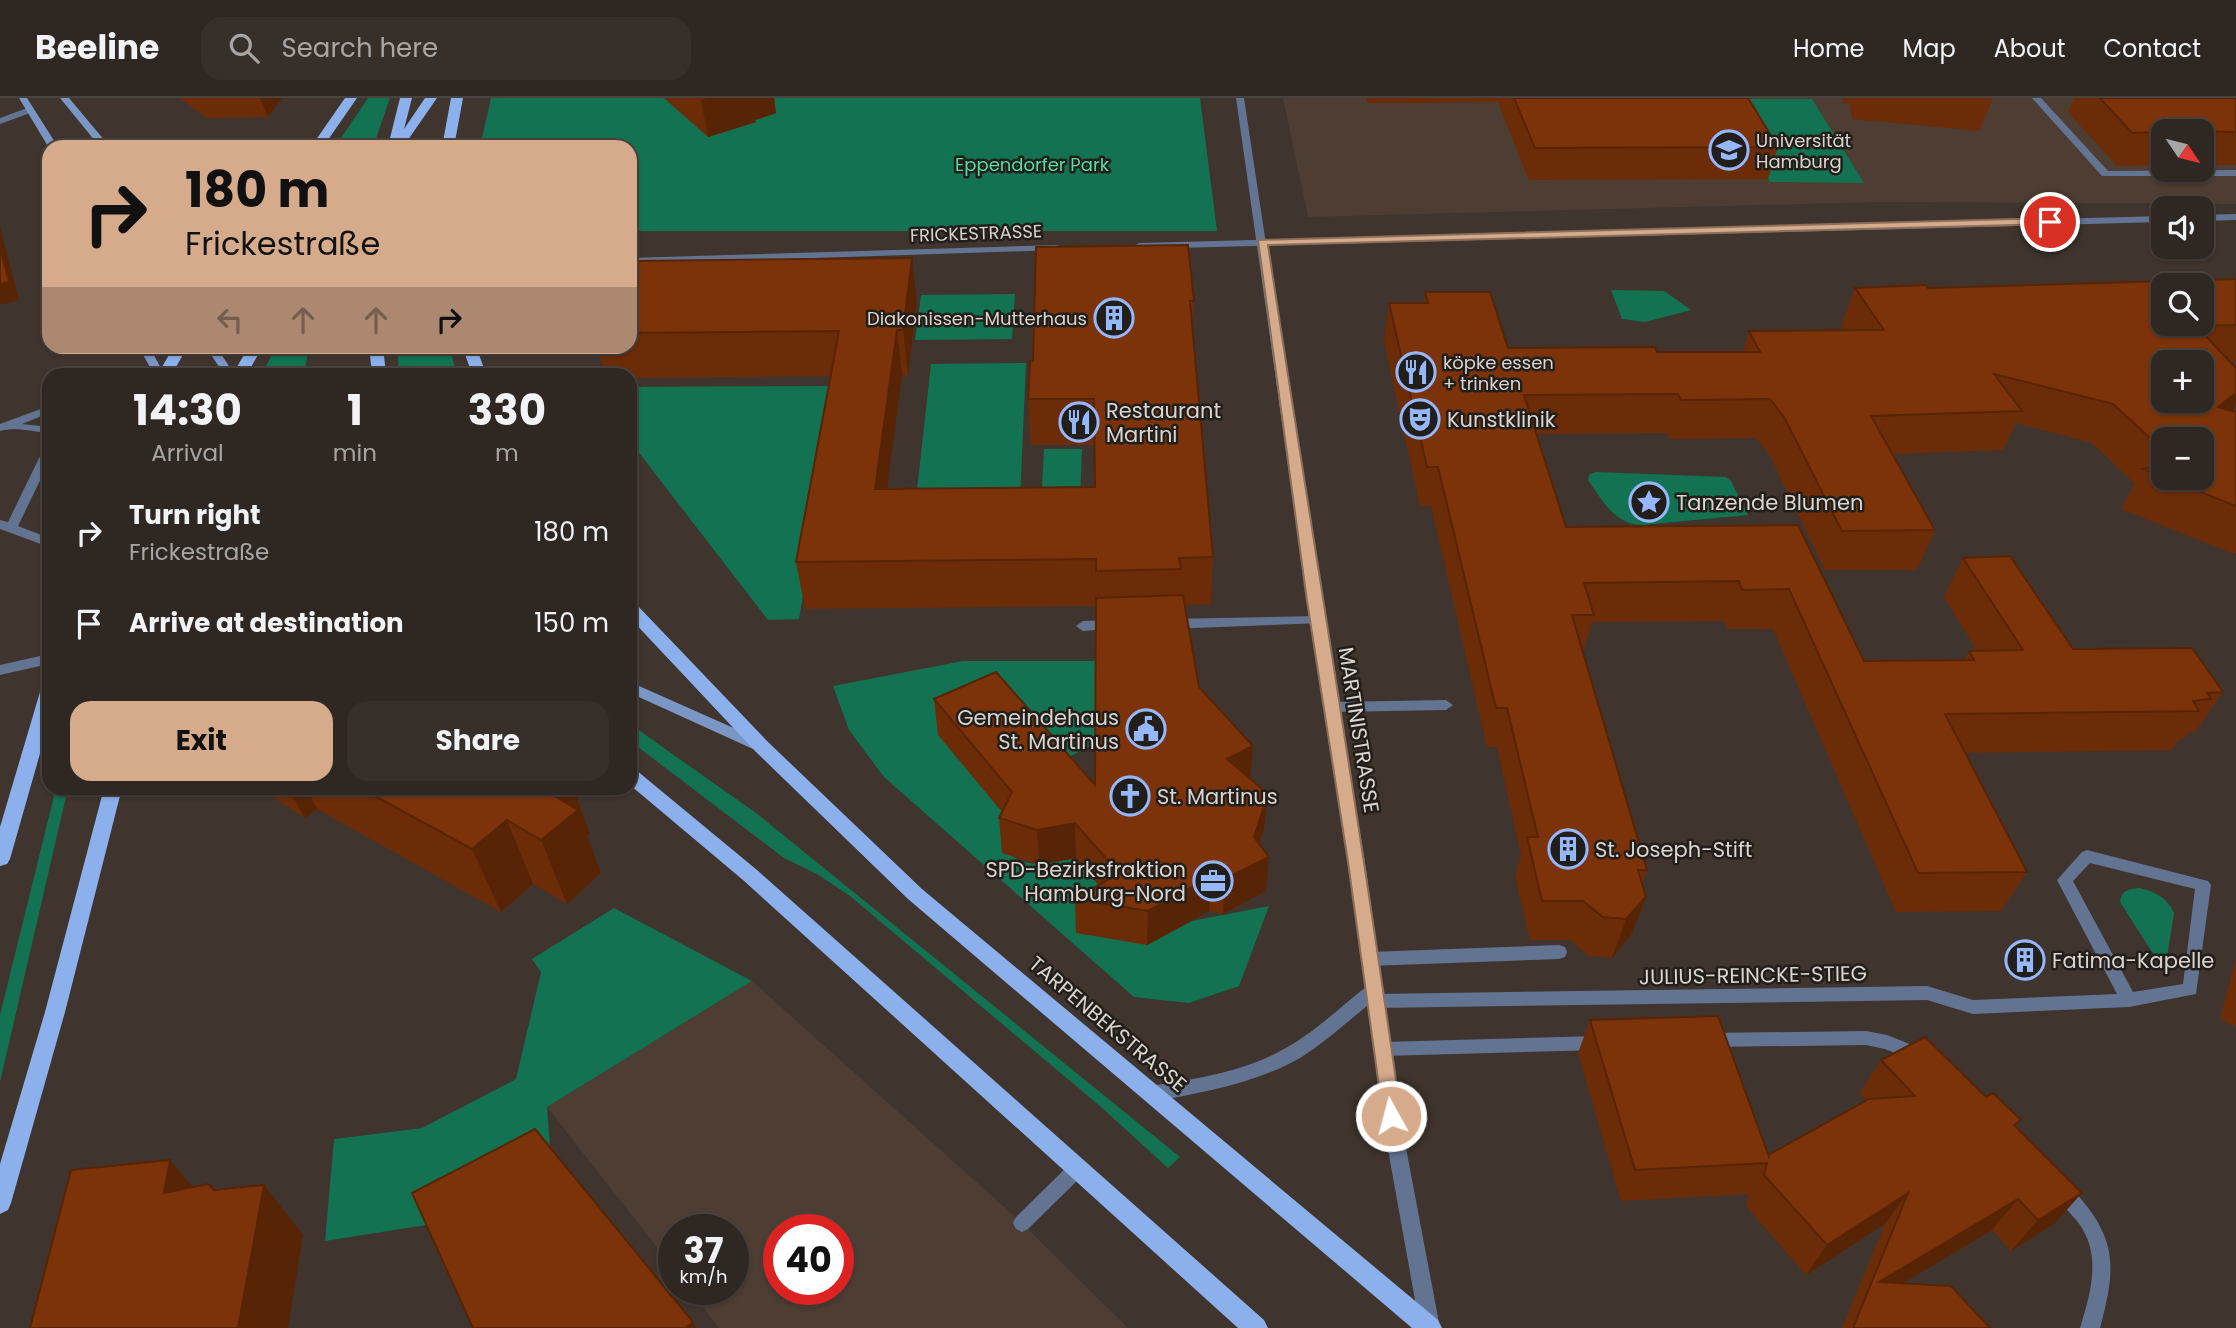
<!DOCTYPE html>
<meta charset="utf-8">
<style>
body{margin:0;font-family:Poppins,sans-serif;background:#37302a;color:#f1f3f6;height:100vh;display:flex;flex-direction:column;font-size:26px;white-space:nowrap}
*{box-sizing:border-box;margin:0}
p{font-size:23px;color:#a7a6a5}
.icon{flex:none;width:38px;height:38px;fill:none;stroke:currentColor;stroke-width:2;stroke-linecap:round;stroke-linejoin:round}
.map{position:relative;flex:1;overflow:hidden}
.details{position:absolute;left:42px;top:270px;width:595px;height:427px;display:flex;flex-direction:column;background:#2f2822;border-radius:21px;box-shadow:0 2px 5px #0004,0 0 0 2px #4a4440}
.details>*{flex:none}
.top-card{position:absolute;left:42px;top:42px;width:595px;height:214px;border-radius:21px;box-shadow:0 2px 5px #0004,0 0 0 2px #4a4440;background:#d6ab8b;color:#111;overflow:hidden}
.needle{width:46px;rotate:125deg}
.fabs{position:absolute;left:2151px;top:21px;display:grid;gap:14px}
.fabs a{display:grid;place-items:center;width:63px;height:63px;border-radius:14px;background:#2f2822;box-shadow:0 2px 5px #0004,0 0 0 2px #4a4440;font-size:35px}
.speed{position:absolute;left:658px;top:1116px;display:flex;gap:14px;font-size:35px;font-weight:700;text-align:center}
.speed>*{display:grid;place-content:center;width:91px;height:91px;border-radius:50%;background:#2f2822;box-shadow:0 2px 5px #0004,0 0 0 2px #4a4440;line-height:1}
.speed small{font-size:18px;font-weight:400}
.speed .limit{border:10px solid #d22;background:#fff;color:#111}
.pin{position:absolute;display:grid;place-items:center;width:60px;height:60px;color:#fff;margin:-30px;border:4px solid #fff;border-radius:50%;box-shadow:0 2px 7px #0007}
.me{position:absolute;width:77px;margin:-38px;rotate:353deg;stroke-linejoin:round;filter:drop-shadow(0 0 5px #0008)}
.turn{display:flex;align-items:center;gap:24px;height:147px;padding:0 28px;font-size:32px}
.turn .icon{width:91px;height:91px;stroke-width:2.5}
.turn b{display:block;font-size:49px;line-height:60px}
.lanes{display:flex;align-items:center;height:66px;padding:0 28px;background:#0003;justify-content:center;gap:35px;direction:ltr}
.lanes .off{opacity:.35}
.eta{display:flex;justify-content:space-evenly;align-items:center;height:119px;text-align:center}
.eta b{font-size:42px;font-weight:700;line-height:49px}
.primary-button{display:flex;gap:14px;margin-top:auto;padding:14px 28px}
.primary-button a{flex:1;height:80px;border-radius:21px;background:#d6ab8b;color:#111;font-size:28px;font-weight:700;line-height:80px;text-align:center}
.primary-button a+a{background:#37302a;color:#f1f3f6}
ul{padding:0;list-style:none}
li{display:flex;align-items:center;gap:21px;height:91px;padding:0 28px}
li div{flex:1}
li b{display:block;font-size:26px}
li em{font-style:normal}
header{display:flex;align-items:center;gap:42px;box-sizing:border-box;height:98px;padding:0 35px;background:#2f2822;border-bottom:2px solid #4a4440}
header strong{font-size:33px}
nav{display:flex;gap:38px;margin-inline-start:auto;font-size:24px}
.search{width:490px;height:63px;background:#37302a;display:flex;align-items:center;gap:18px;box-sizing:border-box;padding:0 24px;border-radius:21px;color:#a7a6a5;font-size:26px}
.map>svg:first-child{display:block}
</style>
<header>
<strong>Beeline</strong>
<div class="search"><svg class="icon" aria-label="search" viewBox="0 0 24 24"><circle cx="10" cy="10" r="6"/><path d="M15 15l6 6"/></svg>Search here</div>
<nav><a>Home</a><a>Map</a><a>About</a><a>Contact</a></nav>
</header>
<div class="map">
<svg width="2236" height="1230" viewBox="0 0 2236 1230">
<rect width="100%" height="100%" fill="#3f352e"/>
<path fill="#4d3d32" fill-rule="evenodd" d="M1283 0H2236V106L1880 104 1308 119ZM2163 33H2202V72H2163Z
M752 883 1022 1125 1128 1230H719L690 1192H733V1132H674V1171L547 1009ZM779 1132H838V1192H779Z"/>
<path fill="#137252" d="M368 0H390L373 49H335Z
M491 0H1200L1217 133H630V49H480Z
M1721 1H1812L1864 85 1770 84Z
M1611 192 1664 193 1691 212 1645 224 1622 221Z
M1015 196 1012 241 915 242 921 197Z
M276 249H309L304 276H262Z
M397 249H449L457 276H399Z
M1026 265 1019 427 913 428 931 266Z
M838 288 799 521 768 522 630 343V289Z
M1044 351H1082L1079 427 1040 426Z
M1595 374 1726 379 1731 383 1748 417 1642 427C1614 426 1603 403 1588 382L1589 377Z
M963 563H1096L1110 638 1022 683 1008 754C1027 773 1050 765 1072 757L1119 810 1147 847 1192 823 1269 808 1239 888 1189 905 1134 899 884 679 849 632 833 588Z
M630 626 756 715 1180 1059 1168 1070 1101 1009 850 798 817 776 784 760 630 643Z
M56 690H68L0 984V917Z
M2139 790C2154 793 2168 800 2174 815L2167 859 2157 858 2152 854 2120 804C2121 793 2128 791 2139 790Z
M614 810 752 883 547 1009 551 1063 432 1126 325 1143 334 1041 422 1030 516 981 541 874 532 861Z"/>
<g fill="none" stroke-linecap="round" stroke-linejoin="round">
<path fill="#637492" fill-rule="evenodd" d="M2032 0H2041L2108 73 2236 72V78H2102Z
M30 9 34 12 33 14 0 26V20Z
M156 269 160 270V274L137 276Z
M49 308V315L22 326 49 329V336C34 333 15 329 0 333V326Z
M49 348V364L18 428 49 440V449L0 431V422L8 424 43 352Z
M1317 518 1324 522 1322 525 1168 531 1161 526 1168 521Z
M1113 522 1120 527 1118 530 1083 533 1076 528 1083 523Z
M1446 602 1453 607 1446 612 1333 614 1326 609 1333 604Z
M1559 847 1565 849 1567 854 1565 859 1559 861 1369 868 1363 866 1361 861 1363 856 1369 854Z
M1866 933 1887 937 1927 953 1929 958 1927 963 1921 965 1885 951 1866 947 1710 949 1704 947 1702 942 1704 937 1710 935Z
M1598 938 1604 940 1606 945 1604 950 1598 952 1383 958 1377 956 1375 951 1377 946 1383 944Z
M1078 1062 1084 1064 1087 1070 1084 1076 1028 1131 1022 1134 1016 1131 1013 1125 1016 1119 1072 1064Z
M2062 1084 2068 1086C2116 1138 2118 1163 2100 1230H2080C2090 1197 2102 1159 2080 1127 2072 1116 2059 1105 2053 1092L2056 1086Z"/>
<path fill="#637492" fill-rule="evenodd" d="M2236 116V122L2202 123V117Z
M2163 118V124L1139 151 1134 148 1139 145Z
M1056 147 1060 148V152L630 166V160Z
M49 556V566L0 577V567Z
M2087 752 2208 783 2211 787 2196 896 2129 909 1973 916 1927 902 1376 910 1370 908 1368 903 1370 898 1376 896 1927 888 1973 902 2117 896 2057 782 2082 754ZM2090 765 2195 791 2183 886 2133 894 2073 783Z"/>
<path fill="#637492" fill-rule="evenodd" d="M1236 0H1244L1314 465 1365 764 1400 1018 1440 1230H1420L1382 1018 1368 907C1346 925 1324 945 1300 960 1254 986 1201 995 1150 1004L1144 1001 1141 996 1144 991 1150 988C1196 981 1243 974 1284 951 1314 935 1339 910 1366 889L1349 764 1302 465Z"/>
<path fill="#7a96c5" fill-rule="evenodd" d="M19 0H27L58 49 49 50Z
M60 0H69L110 49H100Z
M138 248H149L164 276H154Z
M205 248H216L234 276H224Z
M630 584 763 643 765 647 763 651H753L630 595Z"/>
<path fill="#8cb0ec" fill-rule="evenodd" d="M345 0H357L323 49H311Z
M400 0H412L404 31 425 0H437L403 49H391L393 47 389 44Z
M451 0H463L454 49H442Z
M174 248H188L172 276H158Z
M249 248H263L247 276H233Z
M369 248H383L386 276H372Z
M462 248H476L486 276H472Z
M630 504 636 506 768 644 922 791 1438 1222 1442 1230H1412L908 801 756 654 630 520Z
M49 588V624L10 761 7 766 0 768V729L40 594Z
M630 670 636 672 757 772 1264 1222 1268 1230H1238L743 782 630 687Z
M104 690H122L65 914 11 1105 8 1112 0 1116V1066L45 914Z"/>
</g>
<path fill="#6c2c08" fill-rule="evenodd" d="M179 0H282L268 19 207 20Z
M664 0H774L776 15 755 22 756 24 708 39Z
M1366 0H1748L1778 49 1768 81 1529 82 1498 4 1367 5Z
M1844 0H1993L1979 33 1852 21 1850 6 1843 5Z
M2074 0H2236V67H2202V33H2163V67L2117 68 2068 14Z
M1036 149 1194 203 1193 231 1213 459 1211 506 1184 507 1199 589 1253 648 1250 681 1268 696 1264 731 1259 746 1266 793 1223 816 1209 813 1147 847 1076 835 1075 801 1099 787 1076 760 1039 767 1002 755 999 720 1002 714 938 637 934 601 1095 687 1096 508 805 511 796 464 831 278 630 280V276H605L597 248H630V163L917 204 908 277H902L887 391 1095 389V347H1031L1028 301 1033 263Z
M2236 181V264H2231L2236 307 2232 313 2236 314V455H2231L2121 411 2135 386 2092 345 2016 325 2003 352 1892 356 1935 432 1917 472H1825L1770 358 1756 340 1670 341 1667 335 1536 336 1566 429 1798 427 1864 563 1965 562 1969 553H1977L1944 499 1963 460 2073 551 2223 594 2195 634H2189L2184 641H2179L2172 652 1965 655 2027 774 2001 813 1896 814 1773 531H1728L1724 523 1592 524 1583 554 1647 772 1642 786 1631 837 1612 860 1589 858 1570 842H1530L1515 778 1521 757 1497 649H1487L1431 408H1420L1384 243 1389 205H1424L1425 194 1508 250 1657 254H1743L1749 233 1844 232 1841 228 1855 190H1928ZM2163 341 2202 380H2163Z
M259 690H573L590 736 587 738 601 775 567 806 533 786 501 814 317 711 305 720Z
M2236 861V929L2220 921Z
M1590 922 1769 1058 1770 1056 1866 1002 1860 995 1881 962 1986 999 2021 1022 2016 1029 2054 1126 2011 1153 1992 1132 1903 1185 1990 1230H1842L1885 1126 1806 1177 1746 1108 1749 1096 1621 1103 1578 955Z"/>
<path fill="#582406" d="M260 0H282L268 19Z
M707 0H774L776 15 755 22 756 24 708 39 701 2Z
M0 129 19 202 0 207Z
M912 160 917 204 908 277 903 232Z
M897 232 902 277 881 438 875 391Z
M2236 295V307L2226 323 2218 309Z
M1253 648 1250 683 1227 661Z
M288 690H306L317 711 305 720Z
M545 690H573L590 736 587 738 601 775 567 806 541 742 543 691Z
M1268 696 1264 731 1252 767 1269 759 1266 793 1223 816 1225 781 1254 739Z
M507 722 533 786 501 814 472 751Z
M1075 725 1076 760 1039 767 1037 732Z
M1212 778 1209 813 1147 847 1148 813Z
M1646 799 1631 837 1612 860 1626 821Z
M170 1062 212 1112 164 1095Z
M264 1087 303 1137 288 1230H238Z
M1908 1095 1885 1126 1806 1177 1827 1147Z
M2082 1095 2054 1126 2011 1153 2038 1122Z
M2018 1101 1992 1132 1860 1211 1879 1184Z
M693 1224 696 1230H686Z"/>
<path fill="#7d3309" stroke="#582406" stroke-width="2" fill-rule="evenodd" d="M1514 0H1748L1778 49 1535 50Z
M2100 0H2236V34L2163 33V34L2132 35Z
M1188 147 1194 203H1190L1213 459 1179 460 1181 471 1096 473V461L796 464 839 233 630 235V163L912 160 903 232H897L875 391 1095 389 1094 301H1028L1030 263H1033L1036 149Z
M0 149 9 184 0 186Z
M2236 181V227L2196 228 2236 270V295L2218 309 2236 314V408L2165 380H2202V341H2163V352L2113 306 1994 276 2022 313 1871 318 1935 432 1842 433 1784 319 1770 301 1681 302 1678 296 1524 297 1566 429 1798 427 1864 563 1974 562 1969 553 2023 552 1963 460 2010 458 2073 551 2192 550 2223 594 2207 595 2211 601 2193 603 2199 613 1945 616 2027 774 1918 775 1789 491 1742 492 1739 483 1584 485 1594 517H1572L1647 772H1638L1646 799 1626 821 1603 819 1583 803H1542L1527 739H1538L1507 610H1496L1438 369H1427L1389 205H1428L1425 194H1490L1508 250 1655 249 1657 254H1760L1749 233 1884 232 1855 190 1926 187 1928 190ZM2163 187H2202V226H2163ZM2163 264H2202V303H2163Z
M2163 368V379L2143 371Z
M1183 497 1199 589 1253 648 1227 661 1268 696 1254 739 1269 759 1225 781 1212 778 1148 813 1075 801 1119 775 1075 725 1037 732 999 720 1012 694 934 601 996 574 1095 687 1096 500Z
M360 690H545L543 691 578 712 541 742 507 722 472 751Z
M1718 918 1769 1059 1770 1056 1869 1001 1915 998 1881 962 1925 939 1986 999 1993 995 2021 1022 2014 1027 2082 1095 2038 1122 2018 1101 1879 1184 1951 1188 1990 1230H1853L1908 1095 1827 1147 1764 1077 1767 1065 1635 1072 1590 922Z
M535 1031 693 1224 686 1230H473L412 1095Z
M170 1062 164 1095 208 1086 214 1092 264 1087 238 1230H30L71 1072Z"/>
<path fill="#d6ab8b" stroke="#8b6f5a" stroke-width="2" d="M2050 120 2054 121V126L1268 147C1312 438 1361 727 1401 1018L1398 1025 1391 1027 1384 1025 1348 764 1307 503 1258 142Z"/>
<defs>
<g id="university-ring" transform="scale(2.0125)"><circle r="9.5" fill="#221e1a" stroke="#94b7fd" stroke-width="1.5"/><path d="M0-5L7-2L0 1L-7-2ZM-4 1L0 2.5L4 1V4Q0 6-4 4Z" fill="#94b7fd"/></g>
<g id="building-ring" transform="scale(2.0125)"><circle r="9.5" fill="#221e1a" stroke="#94b7fd" stroke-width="1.5"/><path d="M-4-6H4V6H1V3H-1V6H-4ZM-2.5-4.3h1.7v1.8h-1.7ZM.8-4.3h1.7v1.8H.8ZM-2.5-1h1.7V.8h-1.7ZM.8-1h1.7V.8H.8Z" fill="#94b7fd"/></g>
<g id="restaurant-ring" transform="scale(2.0125)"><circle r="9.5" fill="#221e1a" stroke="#94b7fd" stroke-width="1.5"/><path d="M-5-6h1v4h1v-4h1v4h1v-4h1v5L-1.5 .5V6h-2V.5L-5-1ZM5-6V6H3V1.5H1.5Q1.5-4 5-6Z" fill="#94b7fd"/></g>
<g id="theatre-ring" transform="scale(2.0125)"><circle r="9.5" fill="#221e1a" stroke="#94b7fd" stroke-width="1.5"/><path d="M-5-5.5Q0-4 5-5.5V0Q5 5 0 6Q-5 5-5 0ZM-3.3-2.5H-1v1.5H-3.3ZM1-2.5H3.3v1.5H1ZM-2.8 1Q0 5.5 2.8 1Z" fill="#94b7fd"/></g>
<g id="sight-ring" transform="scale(2.0125)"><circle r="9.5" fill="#221e1a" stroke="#94b7fd" stroke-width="1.5"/><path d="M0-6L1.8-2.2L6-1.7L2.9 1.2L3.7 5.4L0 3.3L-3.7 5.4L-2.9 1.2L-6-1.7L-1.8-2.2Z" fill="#94b7fd"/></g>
<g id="civic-ring" transform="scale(2.0125)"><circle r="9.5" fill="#221e1a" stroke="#94b7fd" stroke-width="1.5"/><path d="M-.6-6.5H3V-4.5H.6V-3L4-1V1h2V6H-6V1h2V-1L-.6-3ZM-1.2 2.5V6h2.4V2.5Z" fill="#94b7fd"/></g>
<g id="church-ring" transform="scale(2.0125)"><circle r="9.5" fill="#221e1a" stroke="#94b7fd" stroke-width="1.5"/><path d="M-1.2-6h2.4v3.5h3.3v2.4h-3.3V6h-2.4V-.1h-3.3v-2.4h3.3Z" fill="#94b7fd"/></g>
<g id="office-ring" transform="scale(2.0125)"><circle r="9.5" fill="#221e1a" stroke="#94b7fd" stroke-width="1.5"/><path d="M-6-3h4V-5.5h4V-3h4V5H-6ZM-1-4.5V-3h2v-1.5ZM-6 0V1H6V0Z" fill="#94b7fd"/></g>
</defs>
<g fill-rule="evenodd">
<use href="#university-ring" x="1729" y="52"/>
<use href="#building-ring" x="1114" y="220"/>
<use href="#restaurant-ring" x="1416" y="274"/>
<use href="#theatre-ring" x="1420" y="321"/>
<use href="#restaurant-ring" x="1079" y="324"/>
<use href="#sight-ring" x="1649" y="404"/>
<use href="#civic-ring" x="1146" y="631"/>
<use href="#church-ring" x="1130" y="698"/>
<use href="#building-ring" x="1568" y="751"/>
<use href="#office-ring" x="1213" y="783"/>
<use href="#building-ring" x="2025" y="862"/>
</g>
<g text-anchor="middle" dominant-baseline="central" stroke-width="5" stroke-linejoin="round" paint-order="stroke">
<g font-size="18" fill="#dad3cf" stroke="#221e1a" text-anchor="start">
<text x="1756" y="42">Universität<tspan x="1756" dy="21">Hamburg</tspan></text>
<text x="1087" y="220" text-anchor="end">Diakonissen-Mutterhaus</text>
<text x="1443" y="264">köpke essen<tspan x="1443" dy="21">+ trinken</tspan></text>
</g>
<g font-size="18" fill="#51dda7" stroke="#221e1a">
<text x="1032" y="66">Eppendorfer Park</text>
</g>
<g font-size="18" fill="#dad3cf" stroke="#221e1a">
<text transform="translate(976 135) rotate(-2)">FRICKESTRASSE</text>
</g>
<g font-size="21" fill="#dad3cf" stroke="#221e1a" text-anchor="start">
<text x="1106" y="312">Restaurant<tspan x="1106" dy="24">Martini</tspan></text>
<text x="1447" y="321">Kunstklinik</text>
<text x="1676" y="404">Tanzende Blumen</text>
<text x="1119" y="619" text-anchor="end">Gemeindehaus<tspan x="1119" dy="24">St. Martinus</tspan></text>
<text x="1157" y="698">St. Martinus</text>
<text x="1595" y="751">St. Joseph-Stift</text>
<text x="1186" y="771" text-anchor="end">SPD-Bezirksfraktion<tspan x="1186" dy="24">Hamburg-Nord</tspan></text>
<text x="2052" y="862">Fatima-Kapelle</text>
</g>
<g font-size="21" fill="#dad3cf" stroke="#221e1a">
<text transform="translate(1359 632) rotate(81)">MARTINISTRASSE</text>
<text transform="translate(1753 877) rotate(-1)">JULIUS-REINCKE-STIEG</text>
<text transform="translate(1108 926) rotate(40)">TARPENBEKSTRASSE</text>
</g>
</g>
</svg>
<div class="fabs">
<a><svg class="needle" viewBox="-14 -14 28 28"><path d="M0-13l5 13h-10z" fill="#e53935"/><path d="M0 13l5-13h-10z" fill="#a7a6a5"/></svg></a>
<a><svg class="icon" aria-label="sound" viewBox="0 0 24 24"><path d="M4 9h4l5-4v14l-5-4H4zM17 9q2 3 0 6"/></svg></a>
<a><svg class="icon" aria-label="search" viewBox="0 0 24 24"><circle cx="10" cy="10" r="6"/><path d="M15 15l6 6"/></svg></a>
<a>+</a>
<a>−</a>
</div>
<div class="speed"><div>37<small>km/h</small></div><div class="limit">40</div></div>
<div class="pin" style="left:2050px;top:124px;background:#d93025"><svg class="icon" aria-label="arrive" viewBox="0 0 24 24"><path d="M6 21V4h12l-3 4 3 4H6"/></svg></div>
<svg class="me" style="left:1391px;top:1018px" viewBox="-20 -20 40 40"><circle r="17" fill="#d6ab8b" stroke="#fff" stroke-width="3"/><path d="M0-11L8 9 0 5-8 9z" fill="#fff"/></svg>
<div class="top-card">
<div class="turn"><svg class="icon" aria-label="right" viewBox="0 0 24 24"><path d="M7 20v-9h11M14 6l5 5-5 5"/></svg><div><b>180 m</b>Frickestraße</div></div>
<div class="lanes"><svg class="icon off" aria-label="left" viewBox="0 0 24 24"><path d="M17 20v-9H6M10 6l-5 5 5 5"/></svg><svg class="icon off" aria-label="ahead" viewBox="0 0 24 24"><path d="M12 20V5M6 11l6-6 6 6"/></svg><svg class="icon off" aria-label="ahead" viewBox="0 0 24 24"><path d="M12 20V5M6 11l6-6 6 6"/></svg><svg class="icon" aria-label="right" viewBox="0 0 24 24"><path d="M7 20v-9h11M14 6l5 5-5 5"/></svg></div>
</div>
<section class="details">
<div class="eta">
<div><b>14:30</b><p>Arrival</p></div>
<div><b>1</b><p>min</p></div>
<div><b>330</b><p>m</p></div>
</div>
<ul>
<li><svg class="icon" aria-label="right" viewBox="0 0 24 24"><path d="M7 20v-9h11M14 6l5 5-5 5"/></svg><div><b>Turn right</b><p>Frickestraße</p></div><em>180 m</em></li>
<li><svg class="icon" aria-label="arrive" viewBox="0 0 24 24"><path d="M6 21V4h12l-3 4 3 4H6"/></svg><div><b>Arrive at destination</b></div><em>150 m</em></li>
</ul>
<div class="primary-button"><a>Exit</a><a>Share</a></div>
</section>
</div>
